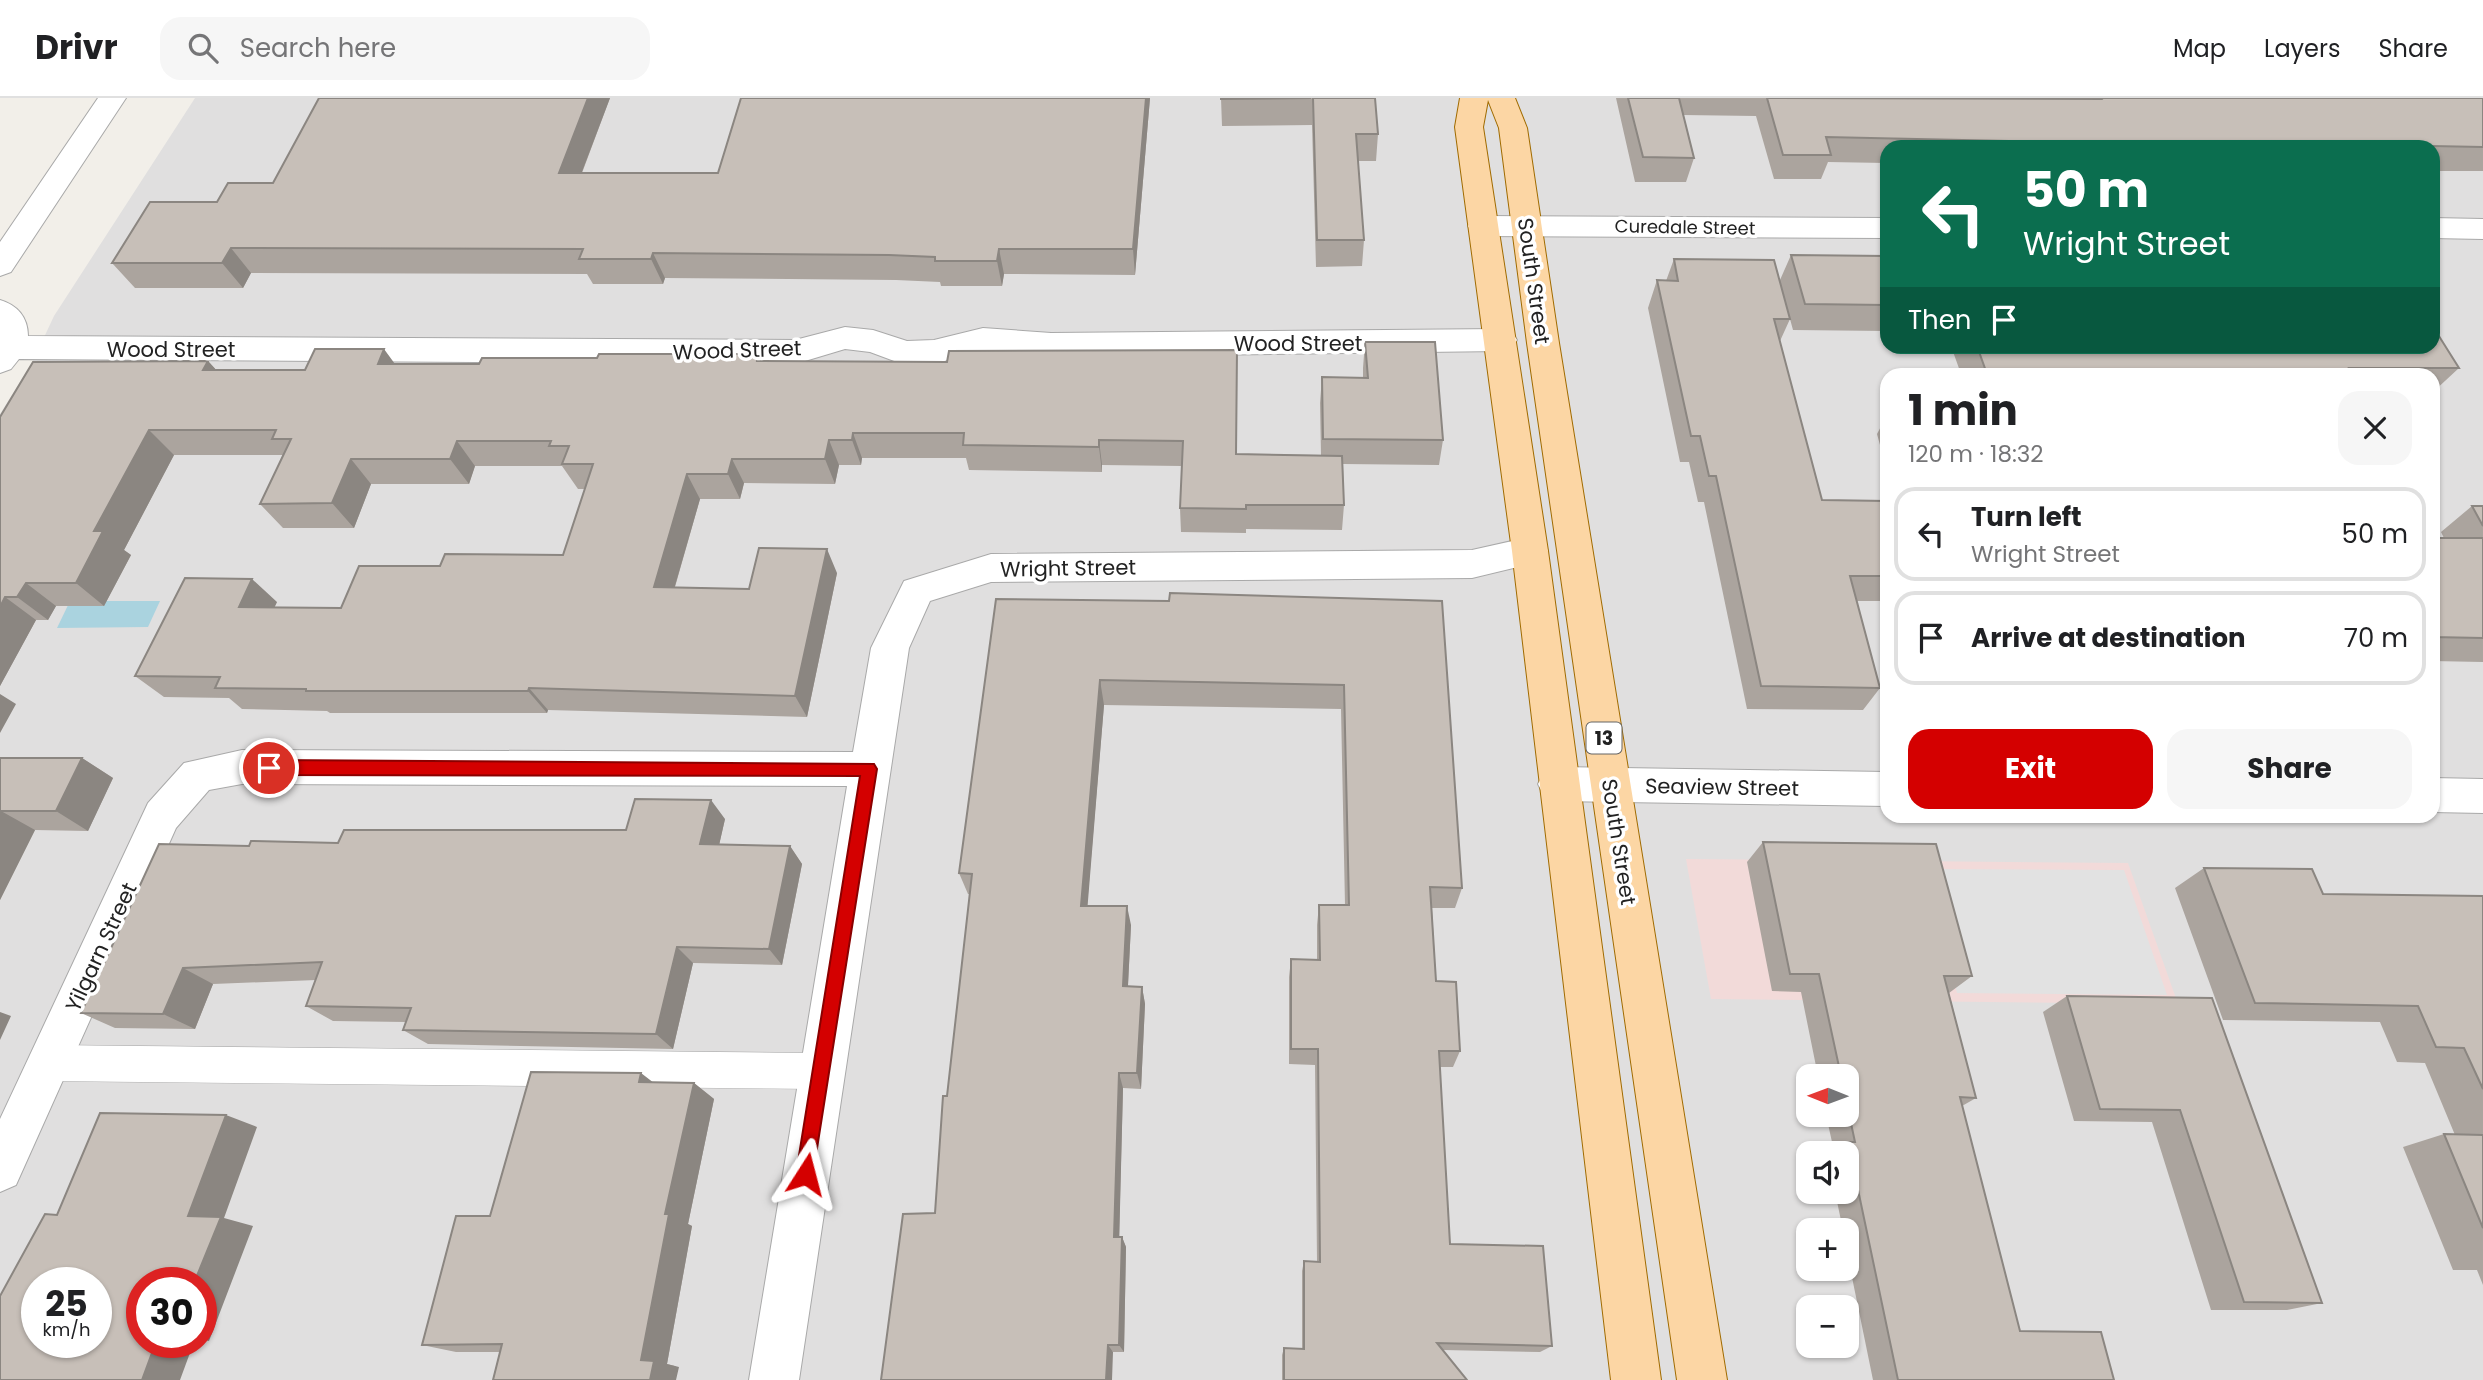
<!DOCTYPE html>
<meta charset="utf-8">
<style>
body{margin:0;font-family:Poppins,sans-serif;background:#f6f6f6;color:#202124;height:100vh;display:flex;flex-direction:column;font-size:26px;white-space:nowrap}
*{box-sizing:border-box;margin:0}
p{font-size:23px;color:#757577}
.icon{flex:none;width:38px;height:38px;fill:none;stroke:currentColor;stroke-width:2;stroke-linecap:round;stroke-linejoin:round}
.map{position:relative;flex:1;overflow:hidden}
.panel{position:absolute;left:1880px;top:270px;width:560px;height:455px;display:flex;flex-direction:column;background:#fff;border-radius:21px;box-shadow:0 2px 5px #0004}
.panel>*{flex:none}
.banner{position:absolute;left:1880px;top:42px;width:560px;height:214px;border-radius:21px;box-shadow:0 2px 5px #0004;background:#0b6e4f;color:#fff;overflow:hidden}
.needle{width:46px;rotate:271deg}
.controls{position:absolute;left:1796px;top:966px;display:grid;gap:14px}
.controls a{display:grid;place-items:center;width:63px;height:63px;border-radius:14px;background:#fff;box-shadow:0 2px 5px #0004;font-size:35px}
.speed{position:absolute;left:21px;top:1169px;display:flex;gap:14px;font-size:35px;font-weight:700;text-align:center}
.speed>*{display:grid;place-content:center;width:91px;height:91px;border-radius:50%;background:#fff;box-shadow:0 2px 5px #0004;line-height:1}
.speed small{font-size:18px;font-weight:400}
.speed .limit{border:10px solid #d22;background:#fff;color:#111}
.pin{position:absolute;display:grid;place-items:center;width:60px;height:60px;color:#fff;margin:-30px;border:4px solid #fff;border-radius:50%;box-shadow:0 2px 7px #0007}
.me{position:absolute;width:77px;margin:-38px;rotate:9deg;stroke-linejoin:round;filter:drop-shadow(0 0 5px #0008)}
.turn{display:flex;align-items:center;gap:24px;height:147px;padding:0 28px;font-size:32px}
.turn .icon{width:91px;height:91px;stroke-width:2.5}
.turn b{display:block;font-size:49px;line-height:60px}
.then{display:flex;align-items:center;height:66px;padding:0 28px;background:#0003;gap:14px;font-size:26px}
.round{display:grid;place-items:center;flex:none;width:74px;height:74px;border-radius:21px;background:#f6f6f6}
.overview{display:flex;align-items:center;justify-content:space-between;height:119px;padding:0 28px}
h1{font-size:42px;font-weight:700;line-height:52px}
.button{display:flex;gap:14px;margin-top:auto;padding:14px 28px}
.button a{flex:1;height:80px;border-radius:21px;background:#d40000;color:#fff;font-size:28px;font-weight:700;line-height:80px;text-align:center}
.button a+a{background:#f6f6f6;color:#202124}
ul{padding:0;list-style:none}
li{display:flex;align-items:center;gap:21px;height:94px;margin:0 14px 10px;padding:0 14px;border:4px solid #e0e0e0;border-radius:21px}
li div{flex:1}
li b{display:block;font-size:26px}
li em{font-style:normal}
header{display:flex;align-items:center;gap:42px;box-sizing:border-box;height:98px;padding:0 35px;background:#fff;border-bottom:2px solid #e0e0e0}
header strong{font-size:33px}
nav{display:flex;gap:38px;margin-inline-start:auto;font-size:24px}
.search{width:490px;height:63px;background:#f6f6f6;display:flex;align-items:center;gap:18px;box-sizing:border-box;padding:0 24px;border-radius:21px;color:#757577;font-size:26px}
.map>svg:first-child{display:block}
</style>
<header>
<strong>Drivr</strong>
<div class="search"><svg class="icon" aria-label="search" viewBox="0 0 24 24"><circle cx="10" cy="10" r="6"/><path d="M15 15l6 6"/></svg>Search here</div>
<nav><a>Map</a><a>Layers</a><a>Share</a></nav>
</header>
<div class="map">
<svg width="2483" height="1282" viewBox="0 0 2483 1282">
<rect width="100%" height="100%" fill="#f2efe9"/>
<path fill="#e0dfdf" fill-rule="evenodd" d="M195 0H2483V1282H0V316L32 265 54 218ZM1886 49H2432V248H1886ZM1886 276H2432V718H1886ZM1808 978H1846V1017H1808ZM1808 1055H1846V1094H1808ZM1808 1132H1846V1171H1808ZM37 1185H96V1244H37ZM142 1185H201V1244H142ZM1808 1209H1846V1248H1808Z"/>
<path fill="#f2dad9" d="M1686 761 2128 765 2178 906 1711 901Z"/>
<path fill="#e2e2e2" d="M1925 771 2124 772 2167 897 1957 895Z"/>
<path fill="#aad3df" d="M70 503H160L148 529 57 530Z"/>
<g fill="none" stroke-linecap="round" stroke-linejoin="round">
<g stroke="#a9a9a9" stroke-width="1">
<path id="service" d="M47 947 822 955 835 960 840 973 835 986 822 991 47 983 34 977 29 965 34 953Z"/>
</g>
<g stroke="#a9a9a9" stroke-width="2">
<path id="minor" d="M98 0H126L11 174 0 178V144Z
M1483 118 1886 120V140L1483 138 1472 135 1468 128 1472 121Z
M2432 120 2483 121V141L2432 140Z
M0 202C17 207 28 219 28 238L795 242 845 229 873 232 907 243 934 242 983 230 1051 235 1501 231 1512 234 1517 242 1512 250 1501 253 1051 259 983 252 934 266 905 267 870 254 845 251 795 266 19 261 11 271 0 275Z
M1530 439 1543 443 1548 453 1543 463 1472 480 991 484 930 503 909 550 799 1282H749L847 688 242 686 209 692 176 730 16 1087 0 1094V1021L148 705 184 665 242 652 853 654 871 550 904 483 991 456 1472 452Z
M1558 669 1886 674V708L1558 703 1544 698 1538 686 1544 674Z
M2432 680 2483 681V715L2432 714Z"/>
</g>
<g stroke="#a06b00" stroke-width="2">
<path id="primary" d="M1460 0H1515L1527 30 1559 245 1727 1282H1677L1527 245 1499 30 1488 2 1483 29 1548 453 1661 1282H1611L1512 453 1455 29Z"/>
</g>
<use href="#service" fill="#fff" fill-rule="evenodd"/>
<use href="#minor" fill="#fff" fill-rule="evenodd"/>
<use href="#primary" fill="#fcd6a4" fill-rule="evenodd"/>
</g>
<path fill="#aba49e" d="M319 0H610L582 75H718L1150 0 1135 177 1004 176 1002 188H941L940 184 896 182 665 180 663 186H593L587 176 251 175 243 190H135L112 165 217 104 273 85Z
M1221 0H1375L1378 36 1376 63H1358L1364 142 1362 168 1316 169 1312 27 1222 28Z
M1616 0H2483V73H2432V49H1886V65L1828 64 1821 81H1774L1756 18 1683 17 1694 60 1686 84H1635Z
M1791 157 1886 158V233L1793 232 1790 221 1780 243 1822 402 1886 403V503H1857L1880 590 1863 612 1747 611 1704 404H1698L1689 364H1680L1648 210 1657 182 1666 183 1674 161 1780 182Z
M1365 244 1443 342 1439 367 1343 366 1344 407 1342 432 1246 431V435L1181 434 1180 410 1182 368 1102 367V374L969 372 966 360H862L861 367H839L835 386 744 385 740 401H700L675 489 749 491 837 475 807 619 548 612 547 615H330L327 613 242 611 229 600 164 599 135 578 277 504 274 509 341 510 440 468 563 457 585 391H578L562 368H475L469 386H371L354 430H283L260 406 283 357H174L124 452 131 457 104 508H56L48 522H36L0 588V319L208 263 216 272H305L396 266 761 263 947 264 1236 356 1321 357 1320 305 1322 279 1363 280V270Z
M1951 248H2432L2459 270 2432 295V276H1961Z
M1886 319V369L1877 336Z
M2472 408H2483V564L2432 563V440H2444L2441 434Z
M996 501 1169 503H1442L1462 790 1455 810H1432L1436 883 1460 953 1453 969H1440L1450 1146 1552 1248 1540 1254 1443 1252 1467 1282H1282V1257L1284 1250 1302 1251V1173L1304 1163 1317 1164 1315 967 1289 966V879L1291 861 1317 862V827L1319 807H1345L1341 611 1104 607 1087 808 1131 827 1128 888 1142 889 1145 906 1141 991 1123 990 1119 1139H1122L1126 1149 1124 1254H1113L935 1115 947 998 970 796H968L959 775Z
M0 660H82L113 680 88 733 35 732 0 802Z
M725 721 719 747 790 748 802 766 782 867 693 865 673 951 428 946 403 932 406 924 333 923 306 908 316 882 213 886 195 931 115 930 81 915 249 748 338 745 626 732Z
M1763 744 1972 878 1949 895 1976 1000 1962 1008 2020 1233 2114 1282H1873L1846 1150V1132H1843L1835 1094H1846V1055H1830L1834 1053 1826 1017H1846V978H1818L1801 894 1772 893 1747 764Z
M2204 770 2323 796 2483 798V1187L2477 1172H2453L2403 1049 2444 1036 2455 1037 2425 965 2397 964 2380 924 2223 922 2175 790Z
M2067 898 2212 900 2322 1205 2287 1212H2211L2152 1024 2074 1023 2043 914Z
M653 984 694 985 714 1001 688 1126 692 1128 667 1266 679 1269 500 1254H456L422 1247Z"/>
<path fill="#8b8681" d="M588 0H610L572 100 559 75Z
M1146 0H1150L1135 177 1133 151Z
M231 150 251 175 243 190 222 165Z
M999 151 1004 176 1002 188 997 163Z
M653 155 665 180 663 186 651 161Z
M384 251 403 277 378 266Z
M208 263 231 288 203 272Z
M149 332 174 357 124 452 131 457 104 508 76 485 94 433Z
M853 335 862 360 861 367 852 342Z
M829 342 839 367 835 386 825 361Z
M1099 342 1102 367V374L1099 349Z
M457 343 475 368 469 386 450 361Z
M351 361 371 386 354 430 332 405Z
M732 361 744 385 740 401 728 376Z
M687 376 700 401 668 512 654 489Z
M827 451 837 475 807 619 795 598Z
M252 481 277 504 264 532 239 509Z
M26 485 56 508 48 522 17 499Z
M5 499 36 522 0 588V509Z
M1100 582 1104 607 1086 827 1081 808Z
M529 590 548 612 547 615 528 593Z
M0 596 16 606 0 635Z
M82 660 113 680 88 733 56 713Z
M711 702 725 721 715 765 700 746Z
M1 713 35 732 0 802V716Z
M790 748 802 766 782 867 769 851Z
M1127 808 1131 827 1127 906 1123 888Z
M677 849 693 865 673 951 656 936Z
M183 870 213 886 195 931 163 916Z
M1142 889 1145 906 1141 991 1137 975Z
M0 914 11 918 0 942Z
M641 975 663 992 639 984Z
M1119 975 1123 990 1119 1150 1114 1139Z
M694 985 714 1001 688 1126 692 1128 667 1266 679 1269 676 1282H650L641 1262 665 1116Z
M226 1017 257 1029 224 1120 253 1128 209 1243 201 1241V1185H194L188 1118Z
M1122 1139 1126 1149 1124 1254 1119 1247Z
M156 1244H194L180 1282H142Z
M1108 1247 1113 1254 1112 1282H1106Z"/>
<path fill="#c7bfb8" stroke="#8b8681" stroke-width="2" fill-rule="evenodd" d="M319 0H588L559 75H718L741 0H1146L1133 151H999L997 163H935V159L889 157 653 155 651 161H579L583 151 231 150 222 165H112L150 104H217L228 85H273Z
M1221 0H1311L1221 1Z
M1313 0H1375L1378 36H1356L1364 142H1317Z
M1628 0H1679L1694 60 1643 59Z
M1767 0 2101 1 2100 0H2483V49L2381 47 2382 49H2127L2010 47 2008 43 1826 39 1831 57H1783Z
M1791 157 1886 158V207L1805 206Z
M1674 161 1774 162 1790 221H1774L1822 402 1886 403V478H1850L1880 590 1761 588 1716 378H1709L1700 338H1691L1657 182 1678 183Z
M2432 227 2459 270H2349L2352 276 2221 275 2222 276H1987L1977 248H2432Z
M1365 244H1435L1443 342 1323 341 1322 279 1368 280Z
M315 251H384L378 266H479L482 260H597L599 256H758L757 263 947 264 949 253 1237 252 1236 356 1342 358 1344 407H1246V411L1180 410 1183 343 1099 342V349L963 347 964 335H853L852 342H829L825 361H732L728 376H687L654 489 749 491 759 450 827 451 795 598 529 590 528 593H306V591L215 590 220 579 135 578 185 480 252 481 239 509 341 510 359 468H440L445 456 563 457 593 366H562L569 348H549L551 343H457L450 361H351L332 405 260 406 291 341H272L276 332H149L94 433H103L76 485H26L17 499H5L0 509V319L33 264 208 263 203 272H305Z
M2472 408H2483V428Z
M2432 440H2483V540L2432 539Z
M1170 495 1442 503 1462 790 1430 789 1436 883 1456 884 1460 953H1439L1450 1146 1543 1148 1552 1248 1437 1245 1467 1282H1284V1250L1304 1251V1163L1320 1164 1318 951H1291V861L1320 862 1319 807H1349L1344 587 1100 582 1081 808H1127L1123 888 1142 889 1137 975H1119L1114 1139H1122L1119 1247H1108L1106 1282H881L903 1116 935 1115 943 998H947L972 776 959 775 996 501 1169 503Z
M0 660H82L56 713H1L0 716Z
M635 701 711 702 700 746 790 748 769 851 677 849 656 936 403 932 411 910 306 908 322 864 183 870 163 916 81 915 159 746 249 748 251 743 338 745 344 732H626Z
M1763 744 1936 746 1972 878H1944L1976 1000 1960 999 2020 1233 2101 1234 2114 1282H1898L1848 1044H1855L1846 1002V978H1841L1819 876H1790Z
M2204 770 2312 771 2323 796 2483 798V991L2464 950 2436 949 2418 908 2255 905Z
M2067 898 2212 900 2322 1205 2244 1204 2180 1012 2100 1011Z
M531 974 641 975 639 984 694 985 665 1116H669L641 1262 654 1263 650 1282H493L502 1246 422 1247 456 1118H490Z
M100 1015 226 1017 188 1118 221 1119 194 1185H142V1244H156L142 1282H0V1198L45 1116 57 1117ZM37 1185H96V1244H37Z
M2444 1036 2483 1037V1130Z"/>
<path fill="#d40000" stroke="#8a0000" stroke-width="2" d="M269 662 874 666 877 671 812 1082 806 1085 799 1082 796 1076 860 678 269 677 263 675 261 670 263 665Z"/>
<g text-anchor="middle" dominant-baseline="central" stroke-width="7" stroke-linejoin="round" paint-order="stroke">
<g font-size="18" fill="#222" stroke="#fff">
<text transform="translate(1685 129) rotate(1)">Curedale Street</text>
</g>
<rect fill="#fff" stroke="#646464" stroke-width="2" x="1586.5" y="624.5" width="35" height="31" rx="5"/>
<g font-size="19" font-weight="bold" fill="#222">
<text x="1604" y="640">13</text>
</g>
<g font-size="21" fill="#222" stroke="#fff">
<text transform="translate(1534 183) rotate(82)">South Street</text>
<text x="1298" y="245">Wood Street</text>
<text x="171" y="251">Wood Street</text>
<text transform="translate(737 252) rotate(-2)">Wood Street</text>
<text transform="translate(1068 470) rotate(-1)">Wright Street</text>
<text transform="translate(1722 689) rotate(1)">Seaview Street</text>
<text transform="translate(1619 744) rotate(81)">South Street</text>
<text transform="translate(101 849) rotate(-65)">Yilgarn Street</text>
</g>
</g>
</svg>
<div class="controls">
<a><svg class="needle" viewBox="-14 -14 28 28"><path d="M0-13l5 13h-10z" fill="#e53935"/><path d="M0 13l5-13h-10z" fill="#757577"/></svg></a>
<a><svg class="icon" aria-label="sound" viewBox="0 0 24 24"><path d="M4 9h4l5-4v14l-5-4H4zM17 9q2 3 0 6"/></svg></a>
<a>+</a>
<a>−</a>
</div>
<div class="speed"><div>25<small>km/h</small></div><div class="limit">30</div></div>
<div class="pin" style="left:269px;top:670px;background:#d93025"><svg class="icon" aria-label="arrive" viewBox="0 0 24 24"><path d="M6 21V4h12l-3 4 3 4H6"/></svg></div>
<svg class="me" style="left:806px;top:1076px" viewBox="-20 -20 40 40"><path d="M0-17L14 15 0 8-14 15z" fill="#d40000" stroke="#fff" stroke-width="4"/></svg>
<div class="banner">
<div class="turn"><svg class="icon" aria-label="left" viewBox="0 0 24 24"><path d="M17 20v-9H6M10 6l-5 5 5 5"/></svg><div><b>50 m</b>Wright Street</div></div>
<div class="then">Then<svg class="icon" aria-label="arrive" viewBox="0 0 24 24"><path d="M6 21V4h12l-3 4 3 4H6"/></svg></div>
</div>
<section class="panel">
<div class="overview"><div><h1>1 min</h1><p>120 m · 18:32</p></div><a class="round"><svg class="icon" aria-label="close" viewBox="0 0 24 24"><path d="M6 6l12 12M18 6L6 18"/></svg></a></div>
<ul>
<li><svg class="icon" aria-label="left" viewBox="0 0 24 24"><path d="M17 20v-9H6M10 6l-5 5 5 5"/></svg><div><b>Turn left</b><p>Wright Street</p></div><em>50 m</em></li>
<li><svg class="icon" aria-label="arrive" viewBox="0 0 24 24"><path d="M6 21V4h12l-3 4 3 4H6"/></svg><div><b>Arrive at destination</b></div><em>70 m</em></li>
</ul>
<div class="button"><a>Exit</a><a>Share</a></div>
</section>
</div>
